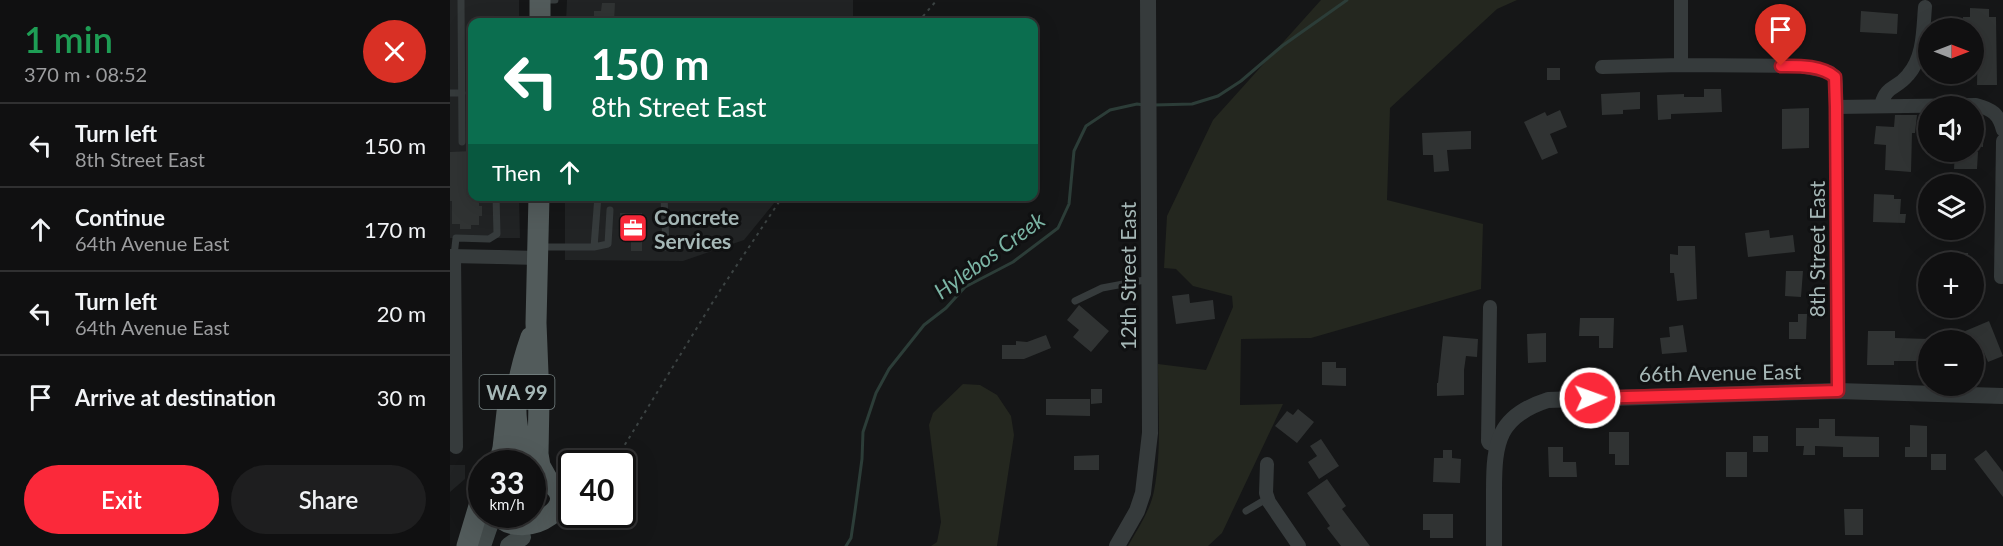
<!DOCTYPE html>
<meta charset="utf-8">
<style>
body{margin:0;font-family:Lato,sans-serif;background:#1e1e1f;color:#f1f3f6;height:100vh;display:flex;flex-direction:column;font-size:22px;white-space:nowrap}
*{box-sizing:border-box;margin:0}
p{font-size:20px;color:#9c9d9f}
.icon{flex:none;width:33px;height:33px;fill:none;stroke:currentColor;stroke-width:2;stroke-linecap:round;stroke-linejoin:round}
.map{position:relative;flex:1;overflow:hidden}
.details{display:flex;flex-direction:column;background:#101011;width:450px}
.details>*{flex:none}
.top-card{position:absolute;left:18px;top:18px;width:570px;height:183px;border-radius:12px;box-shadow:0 6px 24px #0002,0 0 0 2px #303031;background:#0b6e4f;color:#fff;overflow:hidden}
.needle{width:39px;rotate:90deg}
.buttons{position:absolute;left:1468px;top:18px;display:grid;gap:12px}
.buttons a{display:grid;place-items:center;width:66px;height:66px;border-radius:50%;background:#101011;box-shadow:0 6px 24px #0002,0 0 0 2px #303031;font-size:30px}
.speed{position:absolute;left:18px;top:450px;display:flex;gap:12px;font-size:30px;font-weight:700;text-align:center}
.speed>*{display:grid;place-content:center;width:78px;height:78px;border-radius:50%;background:#101011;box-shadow:0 6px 24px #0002,0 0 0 2px #303031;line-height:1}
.speed small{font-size:15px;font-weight:400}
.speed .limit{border:3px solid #111;border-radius:9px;background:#fff;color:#111}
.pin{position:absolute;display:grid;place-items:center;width:51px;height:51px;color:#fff;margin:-62px -26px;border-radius:50% 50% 50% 0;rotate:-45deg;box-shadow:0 0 6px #0007}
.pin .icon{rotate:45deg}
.me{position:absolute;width:66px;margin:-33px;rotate:88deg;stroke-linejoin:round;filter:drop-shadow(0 0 4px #0008)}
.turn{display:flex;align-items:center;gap:21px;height:126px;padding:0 24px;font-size:27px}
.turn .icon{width:78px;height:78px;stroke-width:2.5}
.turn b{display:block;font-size:42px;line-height:51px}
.then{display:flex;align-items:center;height:57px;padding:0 24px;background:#0003;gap:12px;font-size:22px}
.round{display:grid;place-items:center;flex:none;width:63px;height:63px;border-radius:32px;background:#1e1e1f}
.headline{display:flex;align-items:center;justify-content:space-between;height:102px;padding:0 24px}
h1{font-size:36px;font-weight:600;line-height:45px;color:#1e9e55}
.button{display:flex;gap:12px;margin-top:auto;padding:12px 24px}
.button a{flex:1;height:69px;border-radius:36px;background:#fb293a;color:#fff;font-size:24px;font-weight:600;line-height:69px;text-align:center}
.button a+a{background:#1e1e1f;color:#f1f3f6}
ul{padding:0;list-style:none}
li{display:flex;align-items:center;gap:18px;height:84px;padding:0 24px;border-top:2px solid #303031}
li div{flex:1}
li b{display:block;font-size:22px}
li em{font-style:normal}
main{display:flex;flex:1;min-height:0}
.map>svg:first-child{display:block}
</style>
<main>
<section class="details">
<div class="headline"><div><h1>1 min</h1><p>370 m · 08:52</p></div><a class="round" style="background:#d93025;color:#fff"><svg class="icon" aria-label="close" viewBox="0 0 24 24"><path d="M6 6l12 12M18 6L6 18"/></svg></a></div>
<ul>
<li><svg class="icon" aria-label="left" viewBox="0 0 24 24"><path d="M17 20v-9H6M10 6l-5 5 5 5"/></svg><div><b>Turn left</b><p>8th Street East</p></div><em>150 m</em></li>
<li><svg class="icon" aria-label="ahead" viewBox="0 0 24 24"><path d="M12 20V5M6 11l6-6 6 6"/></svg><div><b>Continue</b><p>64th Avenue East</p></div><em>170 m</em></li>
<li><svg class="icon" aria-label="left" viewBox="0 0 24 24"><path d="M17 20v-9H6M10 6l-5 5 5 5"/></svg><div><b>Turn left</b><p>64th Avenue East</p></div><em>20 m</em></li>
<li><svg class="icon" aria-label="arrive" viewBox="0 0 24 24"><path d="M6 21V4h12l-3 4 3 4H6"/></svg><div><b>Arrive at destination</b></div><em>30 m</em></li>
</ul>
<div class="button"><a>Exit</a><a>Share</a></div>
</section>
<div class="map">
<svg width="1553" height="546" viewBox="0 0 1553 546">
<rect width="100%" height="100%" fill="#151617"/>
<path fill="#212324" d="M0 0H69V22H22V196L69 197 70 238H0Z
M117 0H403V22H116Z
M115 197H329L294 240 233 261 115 260Z
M0 465H15V479L0 492Z"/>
<path fill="#24271f" d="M871 0H1067L1047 9 940 108 937 200 1033 224 1031 289 861 338 791 339 790 405 833 404 772 533 758 546H678C688 528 700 511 704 491 712 450 708 406 708 364L756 370 783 307 782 296 743 286 726 269 714 268 717 216 763 120Z
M513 384 530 385 547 395 561 416 564 435 547 546H481L487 542 491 522 479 425 483 413Z"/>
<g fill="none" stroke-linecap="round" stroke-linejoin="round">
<path stroke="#2c3d38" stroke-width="3" d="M704 105 742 104 768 96 791 81 832 46 897 0
M396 546 401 538 405 511 412 459 413 432 426 393 439 369 474 325 496 308 515 287 563 262 608 228 619 204 624 151 636 126 660 110 687 104 694 105"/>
</g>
<path fill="#303333" d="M152 3H165L164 22H144V11H151Z
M1520 8 1539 9V17H1546L1547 85H1527L1528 36H1524V28H1513V17H1520Z
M1411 11 1448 14 1447 34 1410 32Z
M1097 68H1110V80H1097Z
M1254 89H1271L1272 112 1221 114V119L1208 120 1207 95 1234 94V97H1254Z
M1190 92V109L1173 110V114L1152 115 1151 94Z
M1359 108V148L1332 149V109Z
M1110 110 1117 127 1100 134 1108 153 1092 160 1074 122 1095 112 1097 116Z
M1445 115H1467L1465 133H1462L1461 172 1435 170 1436 145 1424 144 1426 126 1444 127Z
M1524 120 1534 121 1533 147 1524 146Z
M1021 131V149L997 150 999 171 984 172 983 155H973L972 133Z
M22 151V196H29V206H32V216H29V225H21V229H10V224H2V201H0V152Z
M1505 152H1528L1527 169H1504Z
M1424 194 1444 195V199H1451L1450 214H1456L1455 223 1423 222Z
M1524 200H1533V215H1524Z
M170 213H192V251H181V238H171Z
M1319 230 1320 238 1343 235 1345 252 1298 257 1295 233Z
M1228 246H1245L1247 299 1227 301 1224 273H1220V254L1228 255Z
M1498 253H1518V262H1498Z
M1336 271H1353L1351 297 1335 296Z
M739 294 740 303 763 300 765 319 726 324 722 296Z
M629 305 659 331 641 352 623 337 629 330 617 320Z
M1348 314H1357L1356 339H1339V322H1348Z
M1130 318H1164L1163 348H1149V336H1129Z
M1539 321 1553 356 1538 362 1533 350 1524 354V340H1494Z
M1233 325 1237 352 1212 354 1210 338 1220 337 1219 327Z
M1418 331H1445V338L1479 339V361H1444V365H1417Z
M1096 333V362L1078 363 1077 334Z
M596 335 601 348 574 359H552V345H566V341L577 342Z
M993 336 1028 339 1027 357 1016 356 1014 370V395L987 396V383H988Z
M872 362H886V368H896V386L872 385Z
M641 389H652V403L641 404Z
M596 399H640V416L596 415Z
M848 409 864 422 847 443 825 426 837 411 843 415Z
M1369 419H1385V436L1429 437V457H1393V447L1365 446V455H1353L1354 446H1346V428H1369Z
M1460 425 1477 426V457H1455V447H1460Z
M1159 432H1179V465H1165V454H1159Z
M1303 436H1318V452H1303Z
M871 439 889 466 869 479 858 462 867 456 860 446Z
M1098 447H1113V462H1126L1127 477H1099Z
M993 450H1002V458L1011 459 1010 483 983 482 984 458H993Z
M1536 450 1553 472V497L1524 459Z
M1276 452H1297V477H1276Z
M1481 454H1496V470H1481Z
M649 455V470H624V456Z
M877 479 896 506 892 509 920 546H891L877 528 880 526 857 493Z
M1394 509H1413V535H1395Z
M973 514H1003V538H980V530H973Z"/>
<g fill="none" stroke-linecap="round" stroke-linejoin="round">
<path stroke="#3c4343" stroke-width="2" stroke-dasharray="3 4.5" stroke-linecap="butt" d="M468 22 487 0
M163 464 269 292 333 196"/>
<path stroke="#363b3c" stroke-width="7" d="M11 0 12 142
M92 0H105
M0 93H12
M214 196 216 247
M90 247H144L148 196
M144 247 158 244 160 210
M4 256 6 238 39 239 47 234 46 196
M625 301 652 288 700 279
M796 511 818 498"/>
<path stroke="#363b3c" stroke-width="14" d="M1231 0V65
M1152 67 1231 65 1350 66 1379 72 1385 77 1386 86 1388 391
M1431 105C1437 84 1446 90 1458 75 1474 57 1473 30 1475 7
M1386 107 1526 105C1542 109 1549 114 1553 130
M0 256 88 258
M4 256 6 447
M1551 277 1553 141
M1040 307 1038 441 1039 443 1046 446
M817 464 816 493 819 502 849 546"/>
<path stroke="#363b3c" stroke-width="16" d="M667 546 687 511 693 493 700 433 698 0
M1044 546C1044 527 1044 509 1044 490 1044 442 1048 416 1098 400L1388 391 1553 396"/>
<path stroke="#444c4c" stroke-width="18" d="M32 546 43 514
M59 546 72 537"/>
<path stroke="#525b5b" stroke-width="21" d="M90 22V0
M89 196 86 323 89 399 88 454 90 466 99 482
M49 464 53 448 57 412
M69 464C74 446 66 430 66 412 65 387 73 360 81 337
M48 514C71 546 150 499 86 476
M17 546 32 496"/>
</g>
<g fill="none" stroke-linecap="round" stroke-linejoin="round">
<g stroke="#a31b26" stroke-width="15">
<path id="route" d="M1140 398 1388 391 1386 107 1385 77C1371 65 1348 66 1331 66"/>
</g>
<use href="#route" stroke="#fb293a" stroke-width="10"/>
</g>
<defs>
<g id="office-square" transform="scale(1.5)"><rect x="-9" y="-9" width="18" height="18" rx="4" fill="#fb293a" stroke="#101112"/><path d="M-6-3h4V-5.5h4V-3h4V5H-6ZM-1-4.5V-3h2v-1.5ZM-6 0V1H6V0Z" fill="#fff"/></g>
</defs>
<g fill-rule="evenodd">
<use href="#office-square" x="183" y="228"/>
</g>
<g text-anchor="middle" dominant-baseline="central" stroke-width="6" stroke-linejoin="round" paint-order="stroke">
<rect fill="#101112" stroke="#798686" stroke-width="1.5" x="29.5" y="375" width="75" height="34" rx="4.5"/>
<g font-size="20" font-weight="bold" fill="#a6b8b7">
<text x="67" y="392">WA 99</text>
</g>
<g font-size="21" font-weight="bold" fill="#a6b8b7" stroke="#101112" text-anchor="start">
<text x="204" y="216">Concrete<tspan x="204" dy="24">Services</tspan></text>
</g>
<g font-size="21" fill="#a6b8b7" stroke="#101112">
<text transform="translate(1366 249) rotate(-90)">8th Street East</text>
<text transform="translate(677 276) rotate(-90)">12th Street East</text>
<text transform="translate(1270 372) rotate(-1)">66th Avenue East</text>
</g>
<g font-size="22" font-style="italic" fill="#7bb5a5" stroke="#101112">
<text transform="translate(539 255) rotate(-36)">Hylebos Creek</text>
</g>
</g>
</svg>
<div class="buttons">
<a><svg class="needle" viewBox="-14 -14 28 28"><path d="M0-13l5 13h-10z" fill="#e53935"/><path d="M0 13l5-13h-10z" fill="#9c9d9f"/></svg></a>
<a><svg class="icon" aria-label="sound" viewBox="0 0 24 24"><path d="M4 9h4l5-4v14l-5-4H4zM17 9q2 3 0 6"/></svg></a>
<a><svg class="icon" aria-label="layers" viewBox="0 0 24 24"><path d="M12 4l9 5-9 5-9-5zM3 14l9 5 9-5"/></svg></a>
<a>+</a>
<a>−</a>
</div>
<div class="speed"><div>33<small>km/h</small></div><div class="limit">40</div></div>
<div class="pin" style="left:1331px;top:66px;background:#d93025"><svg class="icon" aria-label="arrive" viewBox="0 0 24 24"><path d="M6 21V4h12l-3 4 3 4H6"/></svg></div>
<svg class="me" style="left:1140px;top:398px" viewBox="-20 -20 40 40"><circle r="17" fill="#fb293a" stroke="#fff" stroke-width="3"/><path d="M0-11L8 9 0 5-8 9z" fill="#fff"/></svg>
<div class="top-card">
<div class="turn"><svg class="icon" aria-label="left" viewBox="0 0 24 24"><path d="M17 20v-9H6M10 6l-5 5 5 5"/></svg><div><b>150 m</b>8th Street East</div></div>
<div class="then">Then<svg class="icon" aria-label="ahead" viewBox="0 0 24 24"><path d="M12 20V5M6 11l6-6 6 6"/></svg></div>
</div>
</div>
</main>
